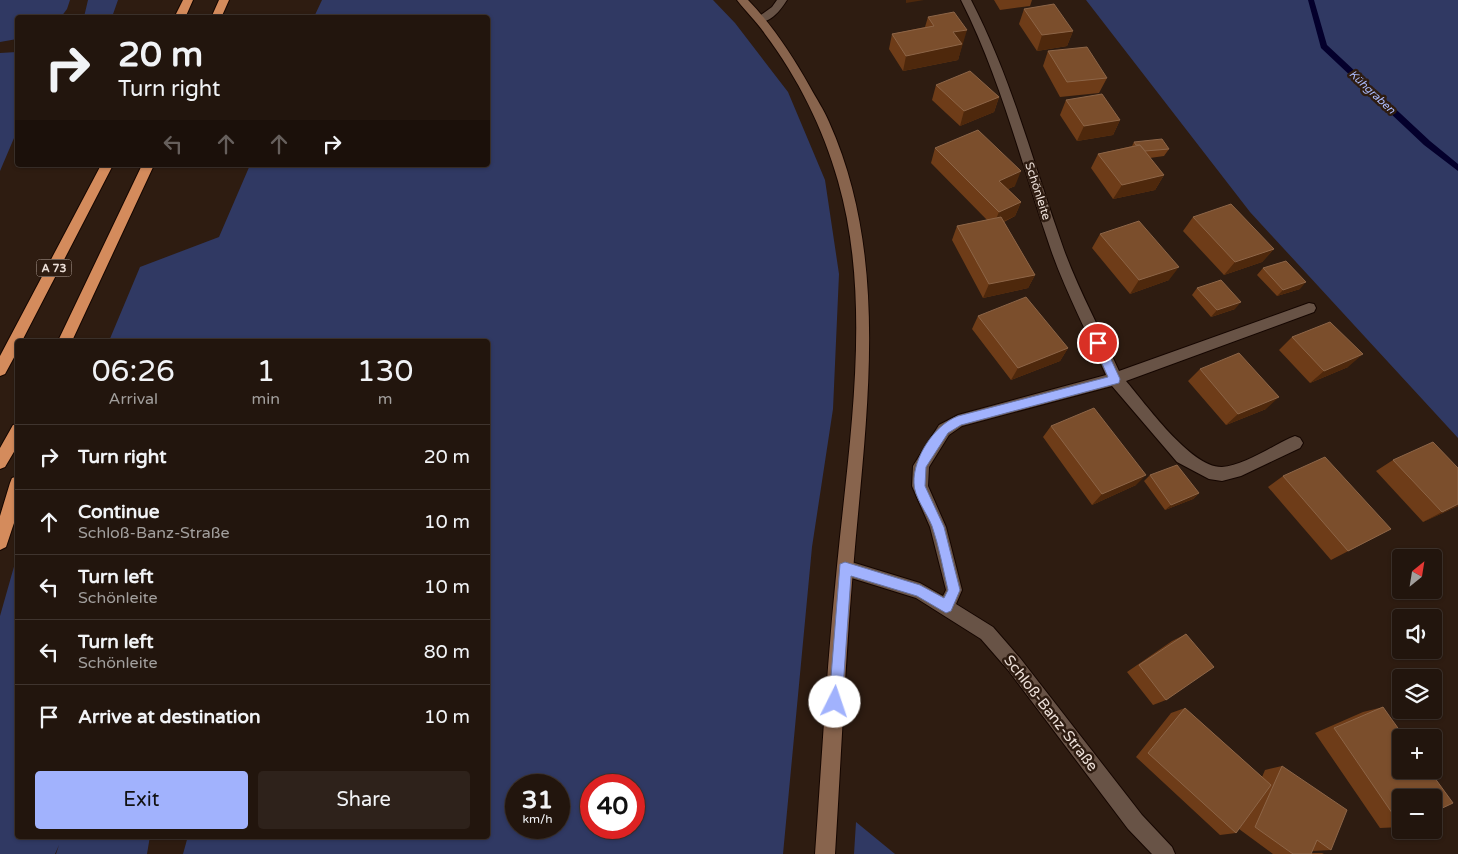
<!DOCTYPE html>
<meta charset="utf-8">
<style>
body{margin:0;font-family:"Varela Round",sans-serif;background:#2e221b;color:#f1f3f6;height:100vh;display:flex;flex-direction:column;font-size:19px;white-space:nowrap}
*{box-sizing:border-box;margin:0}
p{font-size:16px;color:#a29f9d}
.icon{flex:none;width:28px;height:28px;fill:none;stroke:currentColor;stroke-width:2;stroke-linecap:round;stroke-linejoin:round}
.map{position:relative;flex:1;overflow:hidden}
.drawer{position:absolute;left:15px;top:339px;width:475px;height:500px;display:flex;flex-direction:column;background:#22150d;border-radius:5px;box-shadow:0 1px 4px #0004,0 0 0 1px #3f342e}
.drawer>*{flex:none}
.guide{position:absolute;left:15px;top:15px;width:475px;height:152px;border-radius:5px;box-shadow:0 1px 4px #0004,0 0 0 1px #3f342e;background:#22150d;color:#f1f3f6;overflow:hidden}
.needle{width:32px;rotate:30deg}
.controls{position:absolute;left:1392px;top:549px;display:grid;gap:10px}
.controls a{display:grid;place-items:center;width:50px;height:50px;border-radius:5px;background:#22150d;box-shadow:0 1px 4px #0004,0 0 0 1px #3f342e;font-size:25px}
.speed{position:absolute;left:505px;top:774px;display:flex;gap:10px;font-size:25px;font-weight:700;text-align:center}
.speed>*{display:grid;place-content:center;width:65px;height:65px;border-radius:50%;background:#22150d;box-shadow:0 1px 4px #0004,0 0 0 1px #3f342e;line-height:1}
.speed small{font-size:12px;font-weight:400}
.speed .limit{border:8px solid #d22;background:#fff;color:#111}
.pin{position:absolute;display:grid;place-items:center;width:42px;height:42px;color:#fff;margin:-21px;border:2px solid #fff;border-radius:50%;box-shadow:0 1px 5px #0007}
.me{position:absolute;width:55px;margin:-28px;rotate:4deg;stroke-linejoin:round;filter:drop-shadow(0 0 4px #0008)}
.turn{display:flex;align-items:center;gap:18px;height:105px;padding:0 20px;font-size:22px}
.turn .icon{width:65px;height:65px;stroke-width:2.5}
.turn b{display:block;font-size:35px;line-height:42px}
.lanes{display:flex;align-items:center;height:48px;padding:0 20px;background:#0003;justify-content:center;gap:25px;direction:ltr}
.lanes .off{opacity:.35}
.eta{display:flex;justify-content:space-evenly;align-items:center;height:85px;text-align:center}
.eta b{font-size:30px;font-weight:600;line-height:35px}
.button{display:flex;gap:10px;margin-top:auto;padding:10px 20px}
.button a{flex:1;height:58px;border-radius:5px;background:#a1b2fd;color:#111;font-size:20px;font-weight:600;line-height:58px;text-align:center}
.button a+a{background:#2e221b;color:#f1f3f6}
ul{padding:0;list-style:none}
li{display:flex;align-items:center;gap:15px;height:65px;padding:0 20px;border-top:1px solid #3f342e}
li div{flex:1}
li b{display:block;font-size:19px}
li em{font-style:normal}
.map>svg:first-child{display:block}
</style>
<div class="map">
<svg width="1458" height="854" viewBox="0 0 1458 854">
<rect width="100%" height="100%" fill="#2e1c11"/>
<path fill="#303963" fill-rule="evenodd" d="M0 0H70L67 9 61 17 18 18 17 39 0 42Z
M88 0H118L112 17H84Z
M322 0H713L735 23 788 92 825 180 839 274 833 409 812 547 783 854H183L188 836H488V341H109L140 267 219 237 250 165H488V18L314 17ZM516 785H559V828H516ZM591 785H634V828H591Z
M1086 0H1458V438L1250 212Z
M17 52V131L0 171V53Z
M17 556 18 836H150L147 854H56L59 845 55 854H0V616Z
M856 822 895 854H854Z"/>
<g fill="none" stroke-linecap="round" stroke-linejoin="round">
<path fill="#04002c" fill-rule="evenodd" d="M1308 0H1314L1327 45 1430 141 1458 164V171L1424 145 1321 48Z"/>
<g stroke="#150600" stroke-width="2">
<path id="street" d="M777 0H787C781 9 771 24 758 21V17L772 7Z
M961 0H971C1012 79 1034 166 1064 250 1079 291 1101 331 1119 371L1309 303 1314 304 1316 308 1314 312 1126 381C1145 403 1191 468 1222 467 1242 466 1271 447 1290 438L1295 436 1300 438 1303 443 1300 448 1241 476 1222 481 1209 479 1177 462 1112 386 962 426 949 435 929 467 928 486 946 527 962 590 956 604 993 627 1020 658 1142 815 1172 847 1175 854H1152L1128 829 1008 670 981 639 916 598 845 576 839 574 837 568 839 562 845 560 920 583 943 596 946 590 930 527 912 486 913 466 939 425 958 415 1106 375C1088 334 1066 293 1051 250 1022 166 1001 79 961 0Z"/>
</g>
<g stroke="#150600" stroke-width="2">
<path id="secondary" d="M737 0H748C773 26 792 55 810 87 816 98 824 110 829 122 892 262 865 422 853 570 845 664 841 759 835 854H815C822 758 827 662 837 566 849 442 873 302 838 181 823 128 798 78 765 34 757 22 746 12 737 0Z"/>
</g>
<g stroke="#150600" stroke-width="2">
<path id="highway" d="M183 0H193L185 18H174Z
M219 0H229L221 18H211Z
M101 165H113L22 341H18V350L5 374 0 376V356Z
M142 165H154L72 341H58Z
M18 424V445L5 467 0 469V448L13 425Z
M18 476V511L6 547 0 550V516L10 483 12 478Z"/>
</g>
<use href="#street" fill="#685346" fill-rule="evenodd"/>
<use href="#secondary" fill="#88644d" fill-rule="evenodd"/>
<use href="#highway" fill="#d48b5c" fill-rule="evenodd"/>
</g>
<path fill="#6e3c18" d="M994 0H1032L1030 6 1000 10Z
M1024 9 1073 31 1067 46 1037 51 1019 24Z
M928 17 963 45H962L958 60 903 71 889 49 892 34 925 27Z
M1048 51 1107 78 1099 93 1060 97 1043 66Z
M936 85 999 97 994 112 960 126 932 100Z
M1066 100 1120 120 1113 135 1077 141 1060 115Z
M1134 142 1169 149 1164 156 1150 158 1164 175 1155 190 1113 199 1091 168 1098 154 1132 146Z
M935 148 1015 186 1008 189 1021 202 1015 216 1004 222 1035 275 1028 288 983 298 952 240 957 226 987 220 931 163Z
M1193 217 1274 249 1262 262 1224 275 1183 231Z
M1100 234 1169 280 1130 294 1092 248Z
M1263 268 1300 289 1277 296 1257 275Z
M1197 288 1235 309 1211 317 1192 295Z
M978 316 1068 348 1060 361 1011 380 972 329Z
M1292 337 1348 367 1310 383 1279 350Z
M1200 369 1266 409 1226 425 1188 381Z
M1051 426 1136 485 1092 505 1043 437Z
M1393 460 1458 506 1423 522 1376 471Z
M1150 475 1199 493 1193 499 1165 510 1144 481Z
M1283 476 1391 529 1331 560 1268 487Z
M1186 634 1166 700 1153 705 1127 672 1172 641Z
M1383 707 1401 798V827L1380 828 1315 733 1363 712Z
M1185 708 1262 777 1265 770 1282 766 1331 850 1312 851 1311 853H1322L1324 854H1273L1239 829 1236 833 1220 835 1136 757 1171 713Z"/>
<path fill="#4e280c" d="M906 0H924L906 3Z
M967 30 958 60 903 71 906 56 953 32Z
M1073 31 1067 46 1037 51 1042 35Z
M999 97 994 112 960 126 964 111Z
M1120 120 1113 135 1077 141 1084 126Z
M1021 171 1015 186 993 195 999 181Z
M1164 175 1155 190 1113 199 1122 185Z
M1021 202 1015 216 993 226 999 212Z
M1274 249 1262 262 1224 275 1235 262Z
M1179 267 1169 280 1130 294 1139 280Z
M1035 275 1028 288 983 298 989 284Z
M1306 282 1300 289 1277 296 1283 290Z
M1241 302 1235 309 1211 317 1217 310Z
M1068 348 1060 361 1011 380 1018 368Z
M1363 354 1348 367 1310 383 1324 371Z
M1279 397 1266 409 1226 425 1238 414Z
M1146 475 1136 485 1092 505 1102 494Z
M1199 493 1193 499 1165 510 1171 505Z
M1458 504V506L1423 522 1442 512Z"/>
<path fill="#7b4e2c" stroke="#8d6547" d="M1054 4 1073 31 1042 35 1024 9Z
M954 12 967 30 953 32 962 44 906 56 892 34 934 26 928 17Z
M1087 47 1107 78 1067 82 1048 51Z
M970 71 999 97 964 111 936 85Z
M1102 94 1120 120 1084 126 1066 100Z
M978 130 1021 171 999 181 1021 202 999 212 935 148Z
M1162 139 1169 149 1145 151 1140 145H1136L1134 142Z
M1140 145 1164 175 1122 185 1098 154Z
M1231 204 1274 249 1235 262 1193 217Z
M1001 217 1035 275 989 284 957 226Z
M1139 221 1179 267 1139 280 1100 234Z
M1286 261 1306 282 1283 290 1263 268Z
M1221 280 1241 302 1217 310 1197 288Z
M1026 297 1068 348 1018 368 978 316Z
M1330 322 1363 354 1324 371 1292 337Z
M1239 353 1279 397 1238 414 1200 369Z
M1094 408 1146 475 1102 494 1051 426Z
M1433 442 1458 468V504L1442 512 1393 460Z
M1325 457 1391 529 1348 551 1283 476Z
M1177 465 1199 493 1171 505 1150 475Z
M1186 634 1214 667 1166 700 1139 665Z
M1383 707 1405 738H1401V770H1429L1453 803 1434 812V798H1401V826L1334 728Z
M1185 708 1271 785 1236 833 1148 753Z
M1282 766 1347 810 1331 850 1317 840 1311 854H1293L1255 827Z"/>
<path fill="#a1b2fd" stroke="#6974a4" d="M1098 339 1102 340 1120 379 1119 383 961 425 948 433 926 467 925 486 944 527 960 590 951 611 946 613 917 596 851 576 842 702 840 706 835 708 831 706 829 702 840 564 845 562 920 585 944 598 948 590C943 569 939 546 932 526 927 513 914 497 914 483 913 458 934 425 958 416L1108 377 1093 343Z"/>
<g text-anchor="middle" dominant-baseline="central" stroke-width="5" stroke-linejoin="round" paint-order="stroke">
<g font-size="11" font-style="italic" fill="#acbcfe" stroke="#2e1c11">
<text transform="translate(1372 92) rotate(43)">Kühgraben</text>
</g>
<rect fill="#2e1c11" stroke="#b4a59d" stroke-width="1" x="36.5" y="259.5" width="35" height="17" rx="4"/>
<g font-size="11" font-weight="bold" fill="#ede0d9">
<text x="54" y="268">A 73</text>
</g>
<g font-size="12" fill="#ede0d9" stroke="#2e1c11">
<text transform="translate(1038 191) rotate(72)">Schönleite</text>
</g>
<g font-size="15" fill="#ede0d9" stroke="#2e1c11">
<text transform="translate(1051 713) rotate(52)">Schloß-Banz-Straße</text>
</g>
</g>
</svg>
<div class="controls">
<a><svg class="needle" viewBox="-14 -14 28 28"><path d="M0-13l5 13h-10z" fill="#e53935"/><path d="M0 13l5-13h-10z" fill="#a29f9d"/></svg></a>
<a><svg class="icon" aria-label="sound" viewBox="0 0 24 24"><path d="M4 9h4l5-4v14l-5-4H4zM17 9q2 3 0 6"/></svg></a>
<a><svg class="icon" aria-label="layers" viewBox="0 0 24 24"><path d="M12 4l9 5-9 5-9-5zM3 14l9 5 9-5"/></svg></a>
<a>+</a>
<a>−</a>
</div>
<div class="speed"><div>31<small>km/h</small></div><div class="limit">40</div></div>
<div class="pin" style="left:1098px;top:343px;background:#d93025"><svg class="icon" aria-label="arrive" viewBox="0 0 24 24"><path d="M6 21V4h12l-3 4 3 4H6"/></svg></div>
<svg class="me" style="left:835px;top:702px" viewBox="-20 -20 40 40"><circle r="19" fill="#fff"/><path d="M0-13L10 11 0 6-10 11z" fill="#a1b2fd"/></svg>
<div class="guide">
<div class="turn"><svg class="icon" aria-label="right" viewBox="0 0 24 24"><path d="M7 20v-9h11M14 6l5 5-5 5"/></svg><div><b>20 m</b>Turn right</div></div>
<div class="lanes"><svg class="icon off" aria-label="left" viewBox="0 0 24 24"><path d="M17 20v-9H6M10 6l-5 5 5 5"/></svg><svg class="icon off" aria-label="ahead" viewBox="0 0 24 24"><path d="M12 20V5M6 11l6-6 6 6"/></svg><svg class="icon off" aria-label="ahead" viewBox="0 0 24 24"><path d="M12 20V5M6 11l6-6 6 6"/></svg><svg class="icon" aria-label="right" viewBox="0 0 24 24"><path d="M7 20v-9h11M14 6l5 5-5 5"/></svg></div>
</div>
<section class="drawer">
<div class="eta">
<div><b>06:26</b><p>Arrival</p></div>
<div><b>1</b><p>min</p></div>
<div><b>130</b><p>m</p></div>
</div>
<ul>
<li><svg class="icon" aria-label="right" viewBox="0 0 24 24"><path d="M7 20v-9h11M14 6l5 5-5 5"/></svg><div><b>Turn right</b></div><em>20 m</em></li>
<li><svg class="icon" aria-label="ahead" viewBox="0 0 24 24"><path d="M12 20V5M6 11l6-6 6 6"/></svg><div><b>Continue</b><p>Schloß-Banz-Straße</p></div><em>10 m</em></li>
<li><svg class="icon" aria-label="left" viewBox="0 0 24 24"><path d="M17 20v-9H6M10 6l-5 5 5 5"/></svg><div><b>Turn left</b><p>Schönleite</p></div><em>10 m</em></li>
<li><svg class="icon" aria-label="left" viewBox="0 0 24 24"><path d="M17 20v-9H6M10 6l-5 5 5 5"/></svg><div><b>Turn left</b><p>Schönleite</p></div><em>80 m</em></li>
<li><svg class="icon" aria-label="arrive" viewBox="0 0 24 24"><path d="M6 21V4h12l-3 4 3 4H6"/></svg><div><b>Arrive at destination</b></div><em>10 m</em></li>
</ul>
<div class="button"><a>Exit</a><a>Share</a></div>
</section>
</div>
